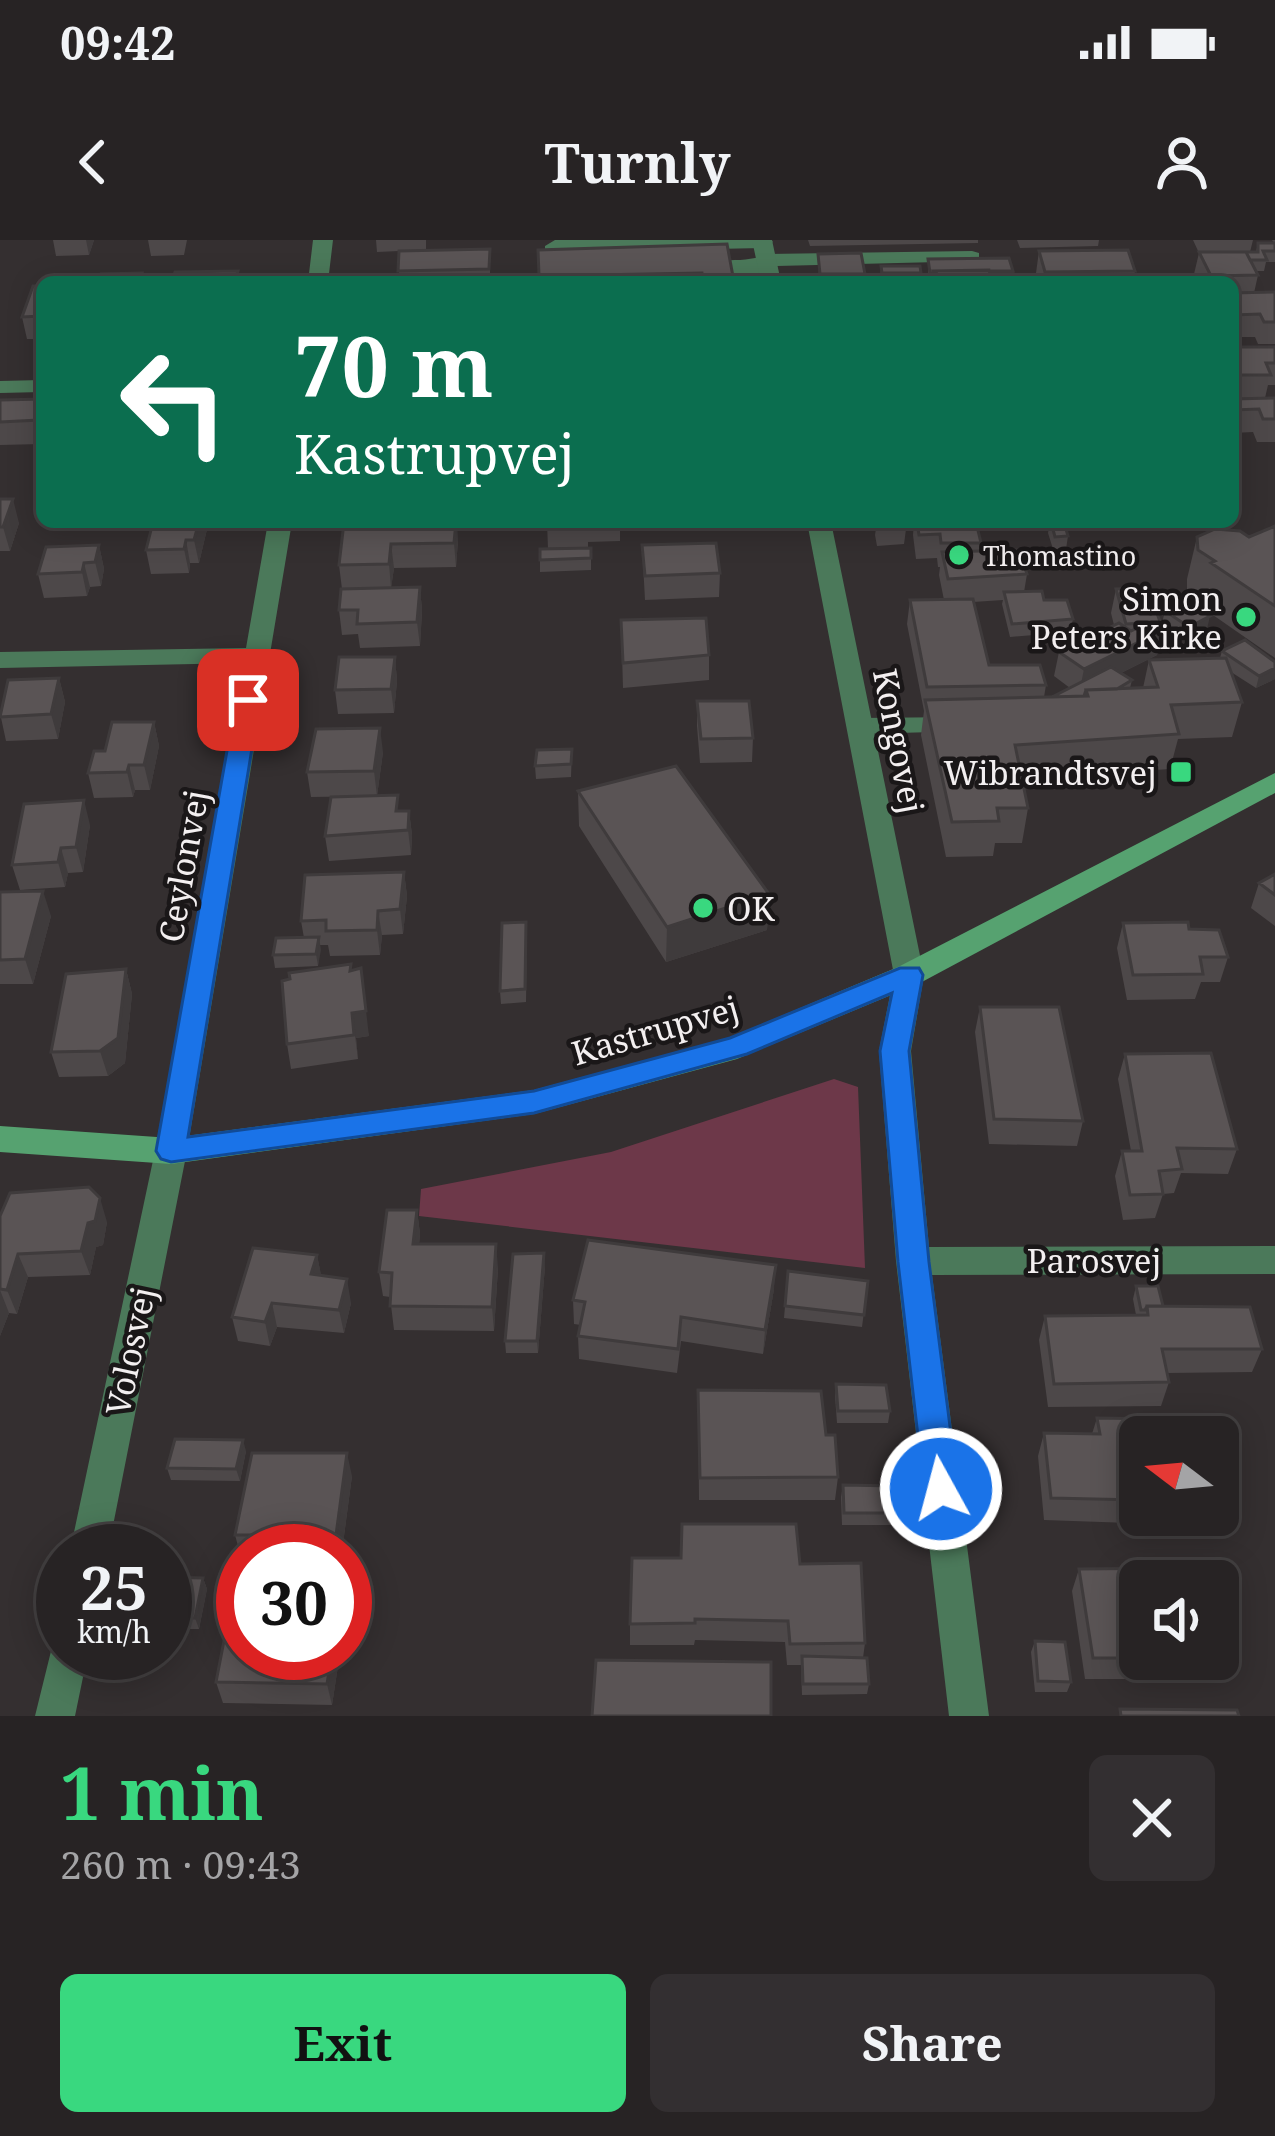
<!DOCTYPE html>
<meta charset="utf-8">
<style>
body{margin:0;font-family:"Noto Serif",serif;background:#332f31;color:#f1f3f6;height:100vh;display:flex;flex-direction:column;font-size:45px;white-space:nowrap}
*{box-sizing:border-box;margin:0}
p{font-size:39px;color:#a4a4a6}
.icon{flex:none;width:66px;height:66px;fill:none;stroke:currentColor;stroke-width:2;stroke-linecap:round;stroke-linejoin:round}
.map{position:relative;height:1476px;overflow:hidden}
.sheet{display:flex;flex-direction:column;background:#272324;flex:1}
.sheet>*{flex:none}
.hud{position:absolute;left:36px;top:36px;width:1203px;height:252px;border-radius:18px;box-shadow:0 6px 30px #0003,0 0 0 3px #434041;background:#0b6e4f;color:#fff;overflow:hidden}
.needle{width:78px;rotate:286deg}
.buttons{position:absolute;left:1119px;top:1176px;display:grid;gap:24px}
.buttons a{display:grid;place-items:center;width:120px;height:120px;border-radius:18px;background:#272324;box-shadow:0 6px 30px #0003,0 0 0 3px #434041;font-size:60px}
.speed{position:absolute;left:36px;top:1284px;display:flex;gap:24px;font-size:60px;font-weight:700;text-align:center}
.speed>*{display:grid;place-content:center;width:156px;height:156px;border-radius:50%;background:#272324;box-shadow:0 6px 30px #0003,0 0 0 3px #434041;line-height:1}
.speed small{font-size:30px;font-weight:400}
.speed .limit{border:18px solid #d22;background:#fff;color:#111}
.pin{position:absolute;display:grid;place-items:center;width:102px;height:102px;color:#fff;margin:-51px;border-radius:24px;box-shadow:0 6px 18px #0006}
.me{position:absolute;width:132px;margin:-66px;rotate:353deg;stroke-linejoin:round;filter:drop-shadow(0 0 9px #0008)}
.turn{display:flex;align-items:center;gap:42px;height:252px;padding:0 60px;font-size:54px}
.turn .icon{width:156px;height:156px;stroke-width:2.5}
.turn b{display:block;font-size:84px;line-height:102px}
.round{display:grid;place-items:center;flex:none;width:126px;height:126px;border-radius:18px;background:#332f31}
.overview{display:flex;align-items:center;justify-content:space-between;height:204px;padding:0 60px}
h1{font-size:72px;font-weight:700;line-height:90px;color:#39d87f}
.primary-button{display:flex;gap:24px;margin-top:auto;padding:24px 60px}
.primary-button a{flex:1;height:138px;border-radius:18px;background:#39d87f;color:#111;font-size:48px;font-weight:700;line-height:138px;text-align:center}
.primary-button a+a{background:#332f31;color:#f1f3f6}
.status{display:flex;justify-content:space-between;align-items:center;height:84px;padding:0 60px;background:#272324;direction:ltr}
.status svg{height:33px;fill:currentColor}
header{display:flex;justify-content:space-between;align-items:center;height:156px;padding:0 60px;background:#272324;font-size:54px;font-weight:700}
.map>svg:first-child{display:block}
</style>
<div class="status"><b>09:42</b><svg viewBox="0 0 49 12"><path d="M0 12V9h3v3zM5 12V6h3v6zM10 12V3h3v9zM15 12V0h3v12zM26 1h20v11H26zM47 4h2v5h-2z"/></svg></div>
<header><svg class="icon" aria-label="back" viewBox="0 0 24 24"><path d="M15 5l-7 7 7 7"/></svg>Turnly<svg class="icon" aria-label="person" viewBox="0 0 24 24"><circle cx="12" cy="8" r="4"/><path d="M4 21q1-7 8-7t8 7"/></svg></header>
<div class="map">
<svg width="1275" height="1476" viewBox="0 0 1275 1476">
<rect width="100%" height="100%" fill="#342f30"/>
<path fill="#6d3849" d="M834 839 858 847 865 1028 419 976 421 949 611 912Z"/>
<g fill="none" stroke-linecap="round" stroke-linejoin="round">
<path fill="#4b795a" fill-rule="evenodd" d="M555 0H771L773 2 763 8 565 12V26L584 31 555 38 545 32V6Z
M972 11 979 13V21L777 26 768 33 694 35 684 29C708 14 744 26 766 14Z
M962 477 975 485 971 491 860 494 847 486 860 478Z"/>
<path fill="#4b795a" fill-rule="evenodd" d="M313 0H333L328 42H308Z
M752 0H772L781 42H761Z
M42 140V152L0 153V141Z
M268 282H292L187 911 108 1311H70L155 911 243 423 0 428V412L246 408Z
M807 282H831L924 735 911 811 929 1007 1275 1006V1034L932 1035 989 1476H949L896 1021 879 811 894 735Z
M63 1396V1413H88L75 1476H35L54 1399Z"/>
<path fill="#56a270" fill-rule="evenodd" d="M1275 533V553L920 743 737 819 534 874 171 924 0 912V886L171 898 534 850 729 798 898 727Z"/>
</g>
<path fill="#4d4849" d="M53 0H94L89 15 56 16Z
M148 0H187L184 15 151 16Z
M376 0H426V10L490 9V42H399V11L377 12Z
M808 0H978V3L810 6Z
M1017 0H1099L1098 6 1020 8Z
M1193 0H1253L1250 12H1256L1258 3H1274L1272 0H1275V22H1266L1264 31H1256L1258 35 1254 53 1275 52V104H1258L1255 97H1233V42H1198L1194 34 1199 13Z
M727 4 734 42H539L538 10Z
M1039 11 1135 31 1133 42H1038L1036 33Z
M818 14 865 34 864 42H819Z
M928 19 1013 31 1015 41 1036 42H928Z
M881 26 921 33 920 42H880Z
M42 46V99H27L22 77Z
M1233 103 1237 107H1275V145H1268L1265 158H1233Z
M1275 158V202H1257L1253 192 1233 193V159Z
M42 159V204L0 205V160Z
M0 259 19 283 10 311H0Z
M344 282 458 300 456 327 394 328 391 348 342 349 339 325Z
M547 282H620V301L588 302V308H591V330L540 332V320L548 309Z
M877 282H907L904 304 877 306 875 295Z
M914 282H976L981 303 980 311 1027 334 1024 352 1044 360 1073 379 1070 392 1010 397 1002 364 1003 360 973 362 989 425 1046 445 1044 457H1052L1070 448 1054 436 1059 412 1114 385 1111 373 1116 349 1163 390 1157 415 1121 433 1132 440 1130 448H1143L1149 420 1220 418 1222 411 1275 422V439L1256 448 1231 432 1242 462 1232 497 1178 499 1170 529 1022 539 1028 568 1022 603H995L993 616 946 617 921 495 924 471 907 384 910 360H944L939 335 940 327H938L937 318 916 319 913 295Z
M1050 282 1068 296 1066 309H1053L1048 293Z
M208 285 199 323H190L189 333 151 334 146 310Z
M1275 286V418L1200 366 1201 362 1187 352V339L1197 297H1249Z
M99 305 104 329 101 346 90 347 87 356 44 358 38 334Z
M642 305 720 333 719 357 645 360Z
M420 347 422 371 420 406 360 408 358 394 342 395 339 370Z
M1165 371 1207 389 1186 400 1162 383Z
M621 380 709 415V440L623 448Z
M395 417 397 441 394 473 338 474 335 450Z
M59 438 65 462 58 499 6 501 0 473Z
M697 461 753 498 752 522 700 523 697 486Z
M154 482 159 506 150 550H135L133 557 94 558 88 533 105 511Z
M572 509 571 537 536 539 535 526Z
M383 512 377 556 311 557 307 532Z
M578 551 769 654 767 690 666 722 579 586Z
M409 571 412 595 411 615 329 621 325 596Z
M90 585 83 632 68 633 65 647 20 650 12 625Z
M404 632 407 656 403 694 382 695 380 715 330 716 328 705H320L318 726 275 728 273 715 304 698 301 681Z
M1275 634V686L1251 668 1259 643Z
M0 652 51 676 33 744H0Z
M1123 683 1189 689 1228 717 1220 742H1201L1195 759 1127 760 1117 708Z
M527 694 526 762 501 764 500 751Z
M126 729 132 754 125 823 108 836 59 837 51 812Z
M352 730 369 796 356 798 358 819 291 829 287 804Z
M980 767 1083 881 1077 906 989 904 975 792Z
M1125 814 1237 909 1228 934 1181 933 1174 953 1163 954 1155 978 1123 980 1115 936 1122 911H1131L1118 839Z
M417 970 420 994 419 1004 498 1028 494 1091 394 1090 390 1057 383 1056 379 1032Z
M0 976 107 982 103 1005 96 1007 90 1035 28 1037 17 1074 9 1073 0 1096Z
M317 1015 321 1036 351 1063 344 1093 277 1087 270 1106 238 1101 232 1077Z
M545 1026 538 1113H506L505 1101Z
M788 1031 868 1041 862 1087 784 1078Z
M1136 1046 1163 1066 1262 1109 1252 1132 1167 1133 1169 1142 1161 1166 1048 1167 1039 1100 1045 1076 1136 1075 1133 1059Z
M774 1049 763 1114 681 1101 677 1133 579 1119 578 1096 581 1085 574 1084 573 1060Z
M836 1144 890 1171 888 1183H837L835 1156Z
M698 1150 826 1195 838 1237 835 1260H699Z
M1097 1178 1227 1180 1239 1234 1229 1256H1218V1197H1140V1246H1136L1138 1260 1130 1283 1044 1280 1038 1216 1044 1193 1092 1194Z
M246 1211 240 1241 171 1240 167 1228Z
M352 1236 342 1311H243V1317H241L235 1295Z
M843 1245 899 1273 897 1285H842L841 1257Z
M800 1324 865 1403 863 1418 869 1444 867 1454 802 1455 801 1425H787L785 1402 695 1400 694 1405H630V1384Z
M1079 1329 1196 1419 1186 1439H1085L1072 1351Z
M165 1337 203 1338 207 1349 199 1389H165Z
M1035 1401 1071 1442 1067 1452H1035L1031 1412Z
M340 1413 332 1465 223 1463 216 1442Z"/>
<path fill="#3f3b3c" d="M86 0H94L89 15Z
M13 259 19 283 10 311 3 287Z
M199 282H207L208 285 199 323 194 300Z
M457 282 458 300 456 327 454 303Z
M186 300 190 323 189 333 184 309Z
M391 304 394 328 391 348 389 324Z
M99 305 104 329 101 346 95 322Z
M84 323 90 347 87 356 82 332Z
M420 347 422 371 420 406 417 382Z
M1210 376 1207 389 1186 400 1189 387Z
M1163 390 1157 415 1079 454 1084 429Z
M395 417 397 441 394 473 391 449Z
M1275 428V439L1256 448 1259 436Z
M59 438 65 462 58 499 51 474Z
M154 482 159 506 150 550 144 525Z
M380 488 383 512 377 556 374 531Z
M129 525 135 550 133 557 127 532Z
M84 560 90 585 83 632 76 607Z
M409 571 412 595 411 615 408 590Z
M61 608 68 633 65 647 58 622Z
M404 632 407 656 403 694 400 669Z
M43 651 51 676 33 744 25 719Z
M769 654 767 690 666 722 667 687Z
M378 671 382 695 380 715 377 690Z
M319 697 321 710 318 726 316 714Z
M361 728 369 796 356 798 358 819 352 773Z
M126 729 132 754 125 823 108 836 100 811Z
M100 958 107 982 103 1005 96 1007 90 1035 81 1011 88 983Z
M417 970 420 994 417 1028 413 1004Z
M496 1004 498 1028 494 1091 492 1067Z
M544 1013 545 1026 538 1113 537 1101Z
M18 1014 28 1037 17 1074 7 1050Z
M317 1015 322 1039 311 1034Z
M776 1025 774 1049 763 1114 765 1090Z
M347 1039 351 1063 344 1093 339 1070Z
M0 1050 9 1073 0 1096Z
M272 1063 277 1087 270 1106 265 1082Z
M243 1200 246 1211 240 1241 236 1229Z
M347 1213 352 1236 342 1311H340L336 1295Z
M203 1338 207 1349 199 1389 195 1378Z
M332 1413H340L332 1465 327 1444Z"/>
<path fill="#5a5455" stroke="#3f3b3c" stroke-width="3" d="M1258 3H1275V11H1263L1267 20H1250L1246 12H1258Z
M727 4 734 42H689L703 41 702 33 539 36 538 10Z
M490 9 489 29 398 31 399 11Z
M1128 10 1135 31 1045 32 1039 11Z
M1199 12H1246L1258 35 1211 36Z
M861 13 865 34H820L818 14Z
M1009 18 1013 31H934L935 32 930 33 928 19Z
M881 26H920L921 33H882Z
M989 30 990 34H1013L1015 41 1036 42H937L934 31Z
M238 31 235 42H172L175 32Z
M142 33 139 42H99L101 34Z
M33 46H42V76L22 77Z
M1275 52V82H1264L1260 74 1233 75V53Z
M1233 103 1237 107H1275V123H1266L1271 135H1233Z
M1275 158V179H1263L1259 169 1233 170V159Z
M42 159V170L39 180 0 182V160Z
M0 259H13L3 287H0Z
M153 282H199L194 300H186L184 309 146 310Z
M344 282H456L454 303 391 304 389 324 339 325Z
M547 282H587V286L548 287Z
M917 282H976L981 303H941L940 294 919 295Z
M1051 282H1064L1068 296 1055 297Z
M1275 286V366L1211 323 1215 321 1198 310 1197 297 1215 289 1240 291 1249 297Z
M716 303 720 333 645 336 642 305Z
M99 305 95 322 84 323 82 332 38 334 46 307Z
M591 308V318L540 320V309Z
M1019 310 1027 334 948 339 942 312Z
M420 347 417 382 357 384 358 370H339L341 349Z
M1148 348 1163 390 1084 429 1059 412 1119 383 1131 391 1147 383 1126 384 1116 349Z
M1042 351 1044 360H1067L1073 379 1012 384 1004 352Z
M973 359 989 425H1040L1046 445 927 447 910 360Z
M1186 360 1210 376 1189 387 1165 371Z
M706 378 709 415 623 423 621 380Z
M1245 400 1275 422V428L1259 436 1222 411Z
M339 417H395L391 449 335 450Z
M1226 418 1242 462 1171 465 1179 494 1015 505 1028 568H997L999 581 952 582 925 460 1088 456 1086 450 1158 447 1149 420Z
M1111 427 1132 440 1117 449 1086 450 1084 456 1052 457Z
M59 438 51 474 0 477 8 440Z
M697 461H749L753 498 701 499Z
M112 482H154L144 525H129L127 532 88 533 94 511H105Z
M380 488 374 531 307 532 316 489Z
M572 509 571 524 535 526 537 510Z
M676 526 769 654 667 687 578 551Z
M398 555 396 571H409L408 590 325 596 331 557Z
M84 560 76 607 61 608 58 622 12 625 24 564Z
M404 632 400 669 378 671 377 690 326 691V680L301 681 305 635Z
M1275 634V655L1259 643Z
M43 651 25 719 0 720V652Z
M526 682 525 749 500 751 502 683Z
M1188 682 1189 689 1219 690 1228 717H1200L1203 734 1133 735 1123 683Z
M319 697 316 714 273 715 276 698Z
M351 724 350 731 361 728 366 771 352 773 354 795 287 804 282 741 290 739 289 733Z
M126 729 118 798 100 811 51 812 66 734Z
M980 767H1059L1083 881 994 879Z
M1211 813 1237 909 1177 908 1182 929 1159 931 1163 954 1130 955 1122 911H1142L1125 814Z
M89 947 100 958 95 981 88 983 81 1011 18 1014 7 1050 0 1049V976L10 953Z
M387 970H417L413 1004H496L492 1067 390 1066 392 1033 379 1032Z
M588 1000 776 1025 765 1090 681 1077 678 1109 578 1096 585 1062 573 1060Z
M253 1008 317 1015 311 1034 347 1039 339 1070 272 1063 265 1082 232 1077Z
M544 1013 537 1101H505L513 1014Z
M788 1031 868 1041 864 1075 785 1066Z
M1136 1046H1158L1163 1066H1147L1145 1070H1141Z
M1147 1066 1250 1067 1262 1109H1162L1169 1142 1054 1144 1045 1076 1148 1075Z
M836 1144 886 1145 890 1171H838Z
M698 1150 821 1151 826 1195H835L838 1237 700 1238Z
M1097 1178 1227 1180 1239 1234H1218V1197H1140V1223H1133L1138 1260 1051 1258 1044 1193 1100 1194Z
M175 1199 243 1200 236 1229 167 1228Z
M252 1213H347L336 1295H235Z
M843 1245 896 1246 899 1273H844Z
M682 1284H796L800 1324 861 1323 865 1403 790 1404 788 1381 695 1379V1383L630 1384 632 1318H681Z
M1179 1328 1182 1341H1140V1418H1093L1079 1329Z
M165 1337 203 1338 195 1378H165Z
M234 1349H243V1413H332L327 1444 216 1442Z
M1035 1401 1065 1402 1071 1442 1038 1441Z
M802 1416 867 1418 869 1444H803Z
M596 1420 771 1422V1476H592Z
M1120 1469 1237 1470 1239 1476H1121Z"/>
<path fill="#1a73e8" stroke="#114b97" stroke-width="3" d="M248 453 260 460 188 897 534 851 730 798 900 728H919L923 735 909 811 929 1022 958 1249 953 1260 941 1264 929 1260 924 1249 898 1022 880 811 892 753 747 814 534 873 171 922 161 919 156 911 236 460Z"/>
<g fill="#39d87f" stroke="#1a1718" stroke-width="4.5">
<circle cx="959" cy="315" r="12"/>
<circle cx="1246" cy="377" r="12"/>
<rect x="1169" y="520" width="24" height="24" rx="6"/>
<circle cx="703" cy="668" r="12"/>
</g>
<g text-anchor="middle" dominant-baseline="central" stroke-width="9" stroke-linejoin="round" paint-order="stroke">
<g font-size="27" fill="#f3eff0" stroke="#1a1718" text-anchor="start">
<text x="983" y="315">Thomastino</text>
</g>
<g font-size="33" fill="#f3eff0" stroke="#1a1718" text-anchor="end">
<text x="1222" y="358">Simon<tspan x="1222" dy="38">Peters Kirke</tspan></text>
<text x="1157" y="532">Wibrandtsvej</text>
<text x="727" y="668" text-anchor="start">OK</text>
</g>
<g font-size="33" fill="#f3eff0" stroke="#1a1718">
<text transform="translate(899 501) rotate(79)">Kongovej</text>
<text transform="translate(183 626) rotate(-80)">Ceylonvej</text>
<text transform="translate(655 790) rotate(-16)">Kastrupvej</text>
<text x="1094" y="1020">Parosvej</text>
<text transform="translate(130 1111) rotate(-78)">Volosvej</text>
</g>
</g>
</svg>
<div class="buttons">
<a><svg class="needle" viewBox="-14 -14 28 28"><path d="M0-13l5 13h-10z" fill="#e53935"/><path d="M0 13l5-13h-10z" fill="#a4a4a6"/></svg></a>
<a><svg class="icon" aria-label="sound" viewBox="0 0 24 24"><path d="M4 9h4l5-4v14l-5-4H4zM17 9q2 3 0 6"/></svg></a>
</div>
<div class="speed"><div>25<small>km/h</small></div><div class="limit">30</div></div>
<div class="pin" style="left:248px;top:460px;background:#d93025"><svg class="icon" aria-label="arrive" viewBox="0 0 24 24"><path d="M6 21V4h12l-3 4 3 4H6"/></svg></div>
<svg class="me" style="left:941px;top:1249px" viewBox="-20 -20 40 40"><circle r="17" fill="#1a73e8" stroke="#fff" stroke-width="3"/><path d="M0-11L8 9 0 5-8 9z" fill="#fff"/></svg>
<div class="hud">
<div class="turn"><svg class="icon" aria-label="left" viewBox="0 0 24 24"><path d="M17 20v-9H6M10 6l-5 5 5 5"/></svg><div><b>70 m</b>Kastrupvej</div></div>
</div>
</div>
<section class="sheet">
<div class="overview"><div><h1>1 min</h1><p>260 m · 09:43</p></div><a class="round"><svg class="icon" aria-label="close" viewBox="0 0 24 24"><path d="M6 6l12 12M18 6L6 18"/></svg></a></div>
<div class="primary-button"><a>Exit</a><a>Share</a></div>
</section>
